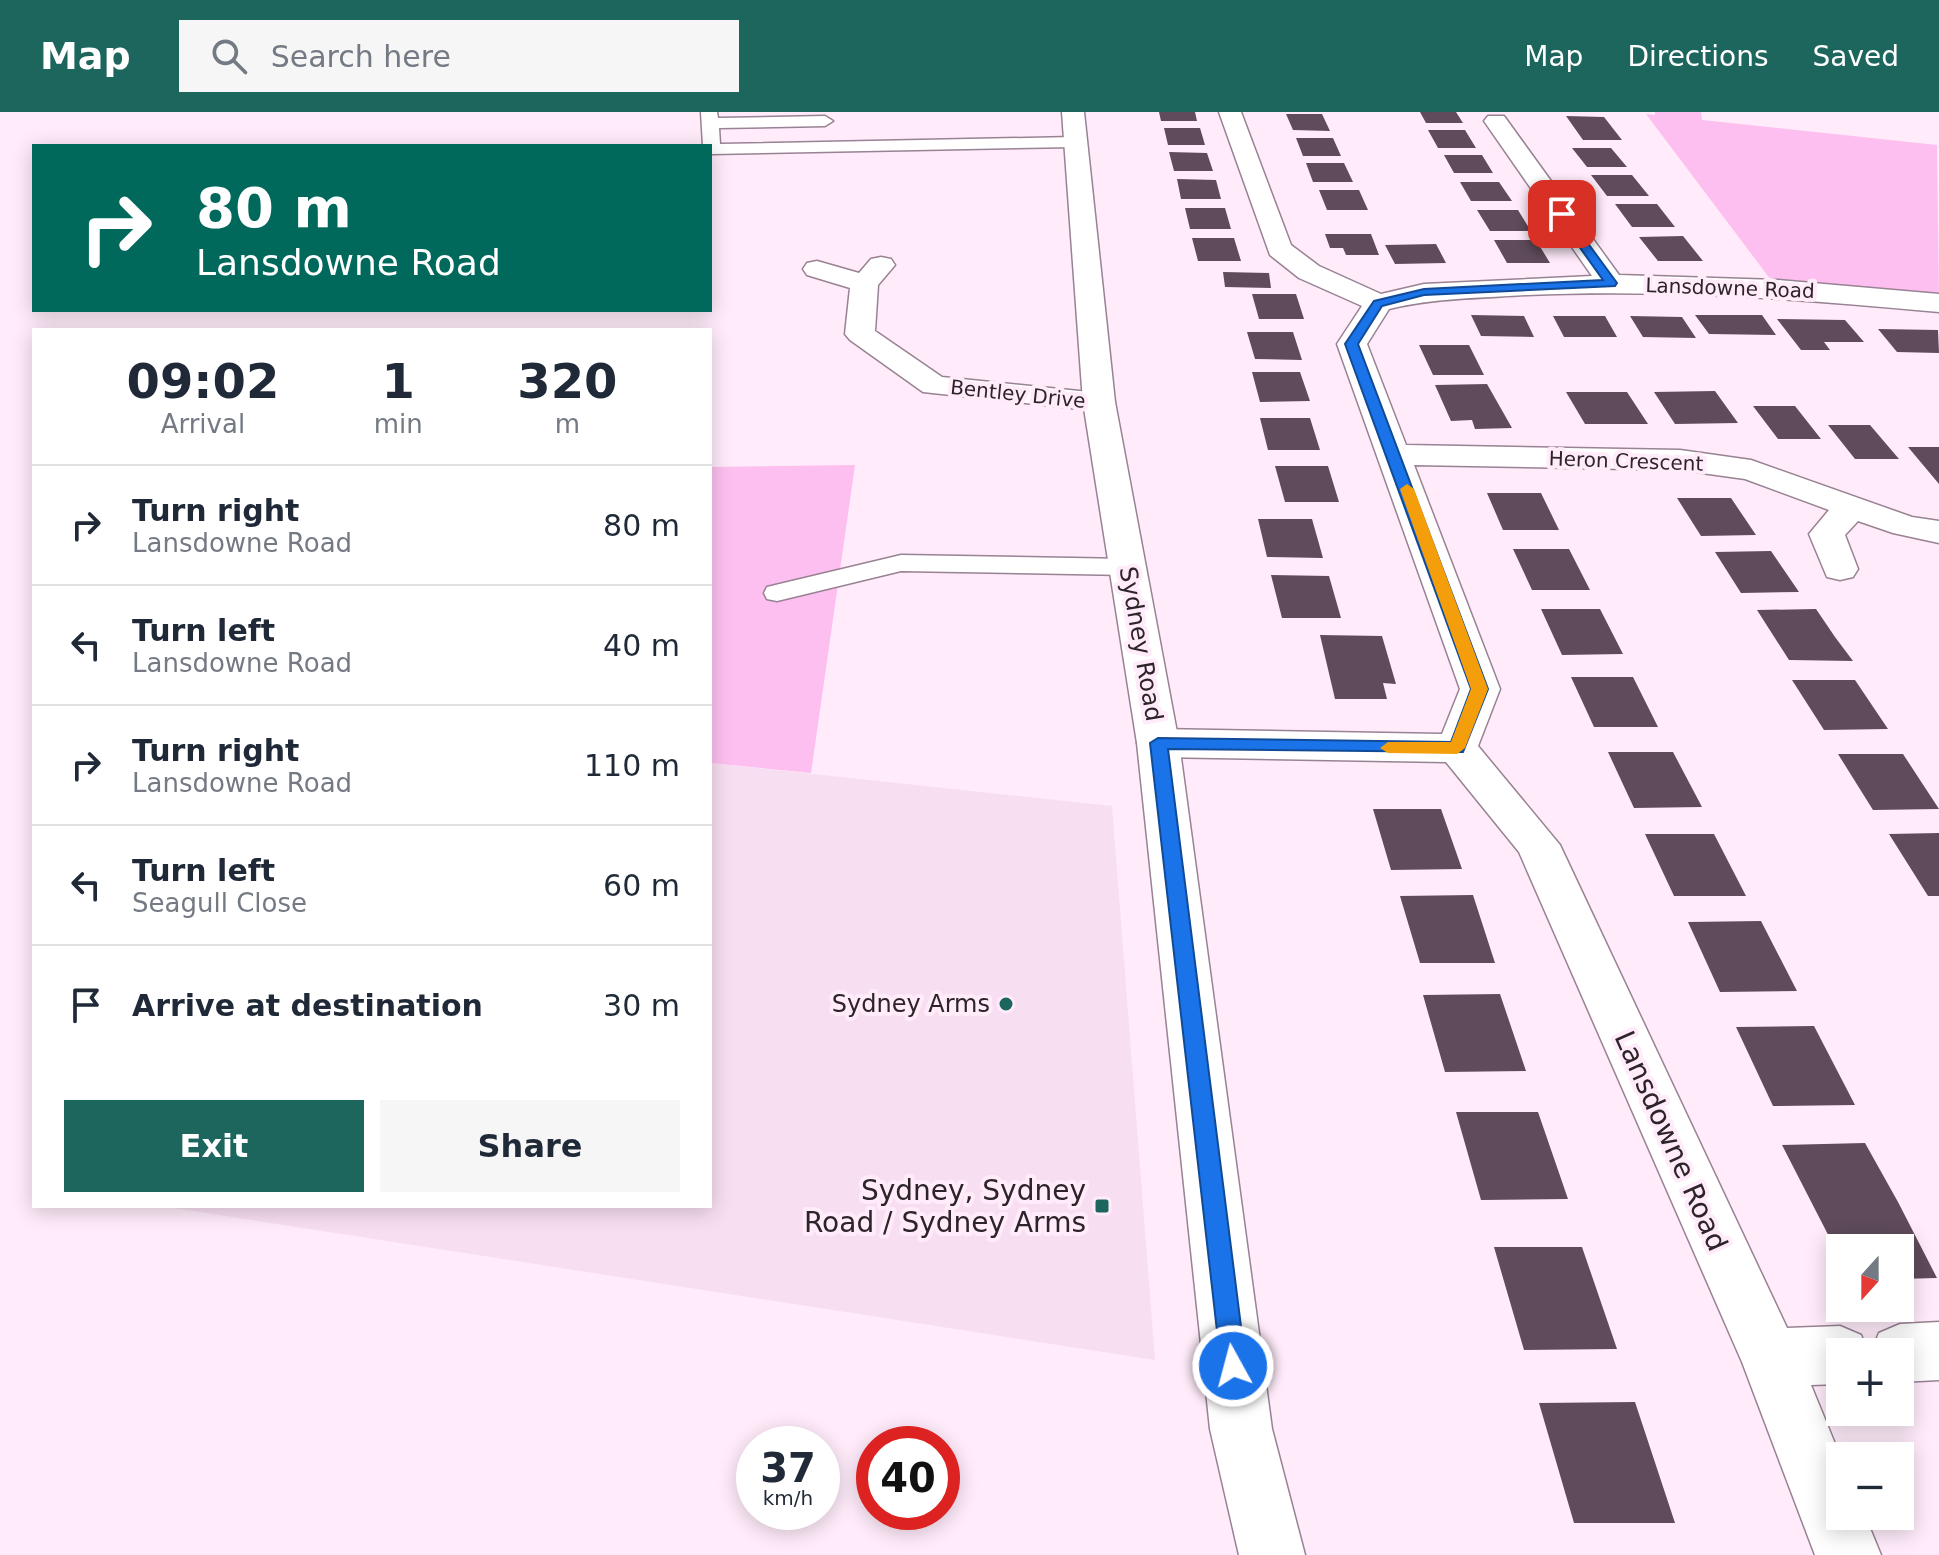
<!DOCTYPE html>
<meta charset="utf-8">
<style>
body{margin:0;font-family:"DejaVu Sans",sans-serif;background:#f6f6f7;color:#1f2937;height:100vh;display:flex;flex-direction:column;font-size:30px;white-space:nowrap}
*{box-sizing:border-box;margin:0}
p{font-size:26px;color:#747a83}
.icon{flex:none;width:44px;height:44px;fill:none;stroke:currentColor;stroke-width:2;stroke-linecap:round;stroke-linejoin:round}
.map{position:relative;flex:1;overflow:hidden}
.details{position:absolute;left:32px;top:216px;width:680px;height:880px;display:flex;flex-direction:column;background:#fff;border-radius:0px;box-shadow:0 4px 20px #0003}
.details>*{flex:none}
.guide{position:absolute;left:32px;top:32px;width:680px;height:168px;border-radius:0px;box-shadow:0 4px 20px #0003;background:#00695c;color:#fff;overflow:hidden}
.needle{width:52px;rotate:201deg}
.fabs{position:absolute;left:1826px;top:1122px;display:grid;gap:16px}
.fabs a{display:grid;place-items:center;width:88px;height:88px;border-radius:0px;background:#fff;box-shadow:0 4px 20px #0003;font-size:40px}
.speed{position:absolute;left:736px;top:1314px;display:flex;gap:16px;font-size:40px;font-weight:700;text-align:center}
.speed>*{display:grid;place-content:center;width:104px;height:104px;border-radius:50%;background:#fff;box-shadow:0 4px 20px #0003;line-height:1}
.speed small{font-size:20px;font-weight:400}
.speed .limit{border:12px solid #d22;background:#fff;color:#111}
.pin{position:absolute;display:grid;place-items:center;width:68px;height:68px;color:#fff;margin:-34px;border-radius:16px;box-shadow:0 4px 12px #0006}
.me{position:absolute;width:88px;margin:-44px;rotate:353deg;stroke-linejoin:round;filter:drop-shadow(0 0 6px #0008)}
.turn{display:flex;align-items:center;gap:28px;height:168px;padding:0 32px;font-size:36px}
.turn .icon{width:104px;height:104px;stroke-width:2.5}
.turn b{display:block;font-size:56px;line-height:68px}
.eta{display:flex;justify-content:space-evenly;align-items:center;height:136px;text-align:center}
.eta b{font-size:48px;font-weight:600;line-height:56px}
.button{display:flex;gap:16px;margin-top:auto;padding:16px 32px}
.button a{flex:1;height:92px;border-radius:0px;background:#1c665e;color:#fff;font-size:32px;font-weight:600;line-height:92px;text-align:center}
.button a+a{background:#f6f6f7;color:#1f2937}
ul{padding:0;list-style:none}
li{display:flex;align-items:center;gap:24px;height:120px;padding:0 32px;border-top:2px solid #e0e1e3}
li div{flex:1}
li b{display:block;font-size:30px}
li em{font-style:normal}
header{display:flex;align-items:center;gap:48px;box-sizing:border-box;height:112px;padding:0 40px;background:#1c665e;color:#fff}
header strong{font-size:38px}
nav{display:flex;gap:44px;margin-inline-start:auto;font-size:28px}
.search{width:560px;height:72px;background:#f6f6f7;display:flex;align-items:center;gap:20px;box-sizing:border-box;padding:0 28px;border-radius:0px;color:#747a83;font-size:30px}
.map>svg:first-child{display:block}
</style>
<header>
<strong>Map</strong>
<div class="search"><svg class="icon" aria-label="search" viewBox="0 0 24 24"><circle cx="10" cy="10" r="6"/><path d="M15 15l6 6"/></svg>Search here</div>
<nav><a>Map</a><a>Directions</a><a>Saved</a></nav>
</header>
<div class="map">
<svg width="1939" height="1443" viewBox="0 0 1939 1443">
<rect width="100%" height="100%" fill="#ffebfa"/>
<path fill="#f8def1" d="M710 651 1112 694 1155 1248 161 1094H710Z"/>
<path fill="#fdbfef" d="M1655 0H1701L1702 8 1937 33 1939 191 1777 176 1646 2 1655 3Z
M855 353 811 661 710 651V355Z"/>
<path fill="#5f4b5b" d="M1159 0H1195L1197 9H1161Z
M1420 0H1456L1463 11H1426Z
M1286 2H1322L1330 19 1293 18Z
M1566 4 1604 5 1622 28H1583Z
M1164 16H1200L1205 33H1168Z
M1428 18H1465L1476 36H1438Z
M1296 26H1333L1341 44H1303Z
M1572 36H1611L1627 55H1587Z
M1169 40 1207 41 1213 59H1174Z
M1444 43H1482L1493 61H1454Z
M1306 51H1344L1353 70H1313Z
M1591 63H1632L1649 84H1607Z
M1177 67 1216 68 1221 87H1181Z
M1460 70H1499L1512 89H1471Z
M1319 78H1359L1368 98H1327Z
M1615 92H1657L1675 115H1632Z
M1185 96H1225L1231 117H1190Z
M1477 98H1518L1531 119H1490Z
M1325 122H1371L1379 143H1346L1343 136H1330Z
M1683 124 1703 149H1658L1639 125Z
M1192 126H1234L1241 149H1198Z
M1494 128H1536L1550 151H1507Z
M1436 132 1446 151 1395 152 1385 133Z
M1223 160 1269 161 1271 176 1225 175Z
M1252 182H1296L1304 207H1259Z
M1471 203 1524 204 1534 225 1481 224Z
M1695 203H1762L1776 223 1709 222Z
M1553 204H1605L1617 225H1564Z
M1630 204 1682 205 1696 226 1643 225Z
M1777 207 1845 208 1864 230H1824L1830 238H1801Z
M1878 217 1938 218 1939 241 1897 240Z
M1247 220H1293L1302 248 1255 247Z
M1419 233H1469L1484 263H1433Z
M1252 260H1300L1310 289 1260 290Z
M1487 272 1512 316 1475 317 1472 308 1451 309 1435 273Z
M1715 279 1738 311 1675 312 1654 280Z
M1566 280H1627L1648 312H1585Z
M1753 294H1795L1821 327H1778Z
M1260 306H1310L1320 338H1268Z
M1828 313H1870L1899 347H1855Z
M1908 335H1939V372Z
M1275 354H1328L1339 390H1285Z
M1487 381H1541L1559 418H1503Z
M1677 386H1731L1756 423 1701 424Z
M1258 407H1312L1323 446 1267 445Z
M1513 437H1569L1590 478H1532Z
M1771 439 1799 480 1741 481 1715 440Z
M1271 463 1329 464 1341 506H1282Z
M1541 497H1600L1623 542 1562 543Z
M1816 497 1835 525 1853 549 1789 548 1757 498Z
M1320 523 1382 524 1396 572 1383 571 1387 587H1335Z
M1571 565H1633L1658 615H1594Z
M1792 568H1855L1888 617 1824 618Z
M1608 640H1673L1702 695 1634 696Z
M1838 642H1903L1939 697 1873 698Z
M1373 697H1441L1462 757 1391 758Z
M1939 721V784H1928L1889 722Z
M1645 722H1714L1746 784H1674Z
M1473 783 1495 851H1420L1400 784Z
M1761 809 1797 879 1720 880 1688 810Z
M1500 882 1526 959 1445 960 1423 883Z
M1814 914 1855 993 1773 994 1736 915Z
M1456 1000H1538L1568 1087 1481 1088Z
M1865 1031 1898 1090 1937 1166 1900 1167V1136H1840V1146L1782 1033Z
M1494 1135H1582L1617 1237 1524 1238Z
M1635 1290 1675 1411H1574L1539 1291Z"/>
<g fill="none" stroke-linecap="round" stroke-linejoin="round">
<g stroke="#988293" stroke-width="3">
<path id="service" d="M701 0H717L718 6 825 4 833 9 825 14 719 16 720 32 1074 25 1083 30 1074 35 712 42 710 34H703Z
M901 443 1128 447 1137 449 1141 455 1137 461 1128 463 901 459 777 489 767 487 764 481 767 475Z"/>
</g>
<g stroke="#988293" stroke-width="3">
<path id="minor" d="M1219 0H1241L1291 133 1319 154 1381 182 1424 172 1592 164 1484 9 1488 4H1504L1619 163 1777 168 1939 182V200C1801 187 1665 177 1527 183 1480 186 1434 186 1389 197L1367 232 1406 333 1680 338 1751 348 1912 405 1939 409V431L1893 421 1858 409 1845 423 1858 457 1853 465 1840 468 1827 465 1809 422 1829 398 1745 367 1680 358 1414 353 1500 577 1478 634 1560 733 1787 1216 1840 1214 1861 1223 1868 1240H1840V1272L1811 1273 1840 1344V1404H1865L1881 1443H1815L1742 1250 1519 740 1446 650 1158 645 1143 641 1137 631 1143 621 1158 617 1442 622 1460 577 1337 232 1362 194 1299 166 1270 143Z
M881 145 891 147 895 153 878 173 875 219 942 265 1099 281 1110 283 1115 290 1110 297 1099 299 923 280 850 228 845 222 850 176 807 163 803 157 807 151 817 149 859 161 871 147Z
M1939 1210V1268L1900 1270V1240H1871L1879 1221 1900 1212Z"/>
</g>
<g stroke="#988293" stroke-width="3">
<path id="tertiary" d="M1062 0H1084L1115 290 1179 631 1272 1317 1305 1443H1239L1210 1317 1137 631 1083 290Z"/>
</g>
<use href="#service" fill="#fff" fill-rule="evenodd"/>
<use href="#minor" fill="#fff" fill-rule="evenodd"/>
<use href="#tertiary" fill="#fff" fill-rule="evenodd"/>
</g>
<path fill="#1a73e8" stroke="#114b97" stroke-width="2" d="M1558 100H1565L1617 171 1615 174 1424 183 1382 194 1358 232 1488 577 1463 640 1168 637 1246 1254 1242 1263 1233 1266 1225 1263 1221 1254 1150 631 1158 626 1451 630 1471 577 1345 232 1374 189 1378 188 1424 177 1603 168 1556 102Z"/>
<path fill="#f59e0b" d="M1407 372 1414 377 1488 577 1465 636 1457 642 1388 641 1380 636 1388 630H1451L1471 577 1400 377Z"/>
<g fill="#1c665e" stroke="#ffebfa" stroke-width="3">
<circle cx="1006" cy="892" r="8"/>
<rect x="1094" y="1086" width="16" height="16" rx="4"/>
</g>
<g text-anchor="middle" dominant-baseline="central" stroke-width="8" stroke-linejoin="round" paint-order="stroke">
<g font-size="20" fill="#2d242a" stroke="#ffebfa">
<text transform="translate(1730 176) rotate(2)">Lansdowne Road</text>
<text transform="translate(1018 282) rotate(6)">Bentley Drive</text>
<text transform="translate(1626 349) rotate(2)">Heron Crescent</text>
</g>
<g font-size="24" fill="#2d242a" stroke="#ffebfa">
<text transform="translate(1141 532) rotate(80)">Sydney Road</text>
</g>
<g font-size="24" fill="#2d242a" stroke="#ffebfa" text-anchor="end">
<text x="990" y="892">Sydney Arms</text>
</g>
<g font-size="28" fill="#2d242a" stroke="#ffebfa">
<text transform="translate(1671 1029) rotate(66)">Lansdowne Road</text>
</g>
<g font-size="28" fill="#2d242a" stroke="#ffebfa" text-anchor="end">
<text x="1086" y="1078">Sydney, Sydney<tspan x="1086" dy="32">Road / Sydney Arms</tspan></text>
</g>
</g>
</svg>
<div class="fabs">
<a><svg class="needle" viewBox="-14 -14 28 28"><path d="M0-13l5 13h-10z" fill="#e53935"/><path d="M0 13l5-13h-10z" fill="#747a83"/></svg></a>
<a>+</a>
<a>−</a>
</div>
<div class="speed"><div>37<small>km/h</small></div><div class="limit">40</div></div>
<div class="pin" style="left:1562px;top:102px;background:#d93025"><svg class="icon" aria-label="arrive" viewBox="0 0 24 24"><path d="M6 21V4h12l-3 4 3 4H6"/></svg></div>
<svg class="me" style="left:1233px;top:1254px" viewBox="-20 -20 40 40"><circle r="17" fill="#1a73e8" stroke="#fff" stroke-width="3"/><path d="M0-11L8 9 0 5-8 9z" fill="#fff"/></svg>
<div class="guide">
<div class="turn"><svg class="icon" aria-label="right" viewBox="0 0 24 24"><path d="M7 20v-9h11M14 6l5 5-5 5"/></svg><div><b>80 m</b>Lansdowne Road</div></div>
</div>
<section class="details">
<div class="eta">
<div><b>09:02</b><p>Arrival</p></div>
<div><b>1</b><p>min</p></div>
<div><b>320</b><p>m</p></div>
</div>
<ul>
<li><svg class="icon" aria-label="right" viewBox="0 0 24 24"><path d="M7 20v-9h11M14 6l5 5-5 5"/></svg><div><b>Turn right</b><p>Lansdowne Road</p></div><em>80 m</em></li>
<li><svg class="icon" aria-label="left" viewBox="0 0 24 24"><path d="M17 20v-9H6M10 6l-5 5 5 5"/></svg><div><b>Turn left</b><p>Lansdowne Road</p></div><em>40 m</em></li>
<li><svg class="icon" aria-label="right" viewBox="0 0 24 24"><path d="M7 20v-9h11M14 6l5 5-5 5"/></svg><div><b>Turn right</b><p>Lansdowne Road</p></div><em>110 m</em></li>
<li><svg class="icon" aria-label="left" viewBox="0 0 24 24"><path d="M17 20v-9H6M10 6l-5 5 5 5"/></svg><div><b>Turn left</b><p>Seagull Close</p></div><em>60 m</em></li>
<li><svg class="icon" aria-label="arrive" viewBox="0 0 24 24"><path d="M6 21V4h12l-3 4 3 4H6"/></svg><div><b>Arrive at destination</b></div><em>30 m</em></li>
</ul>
<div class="button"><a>Exit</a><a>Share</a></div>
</section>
</div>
